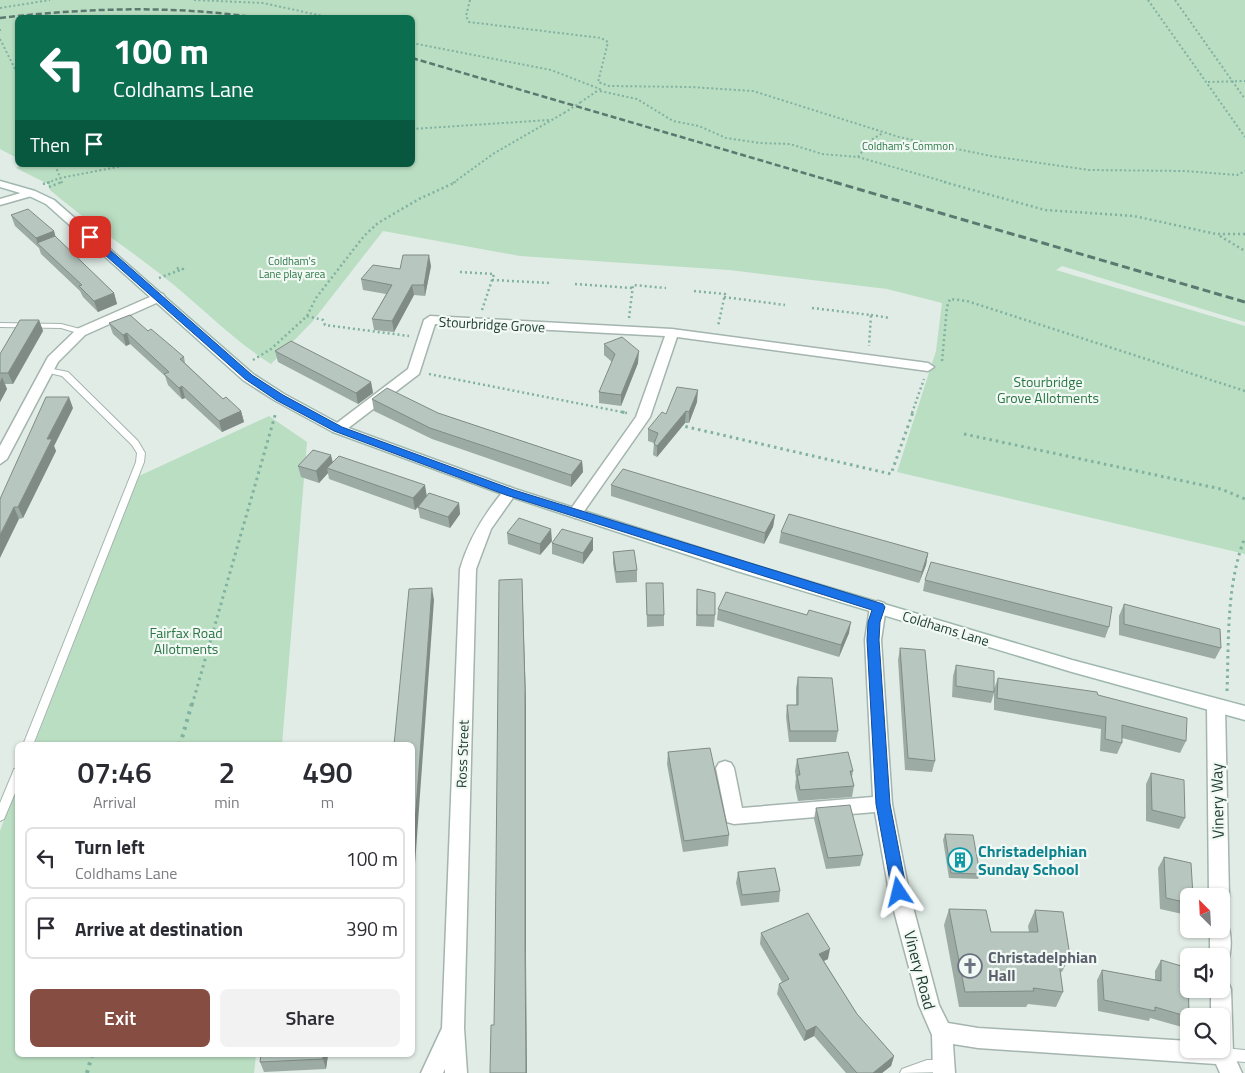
<!DOCTYPE html>
<style>
body{margin:0;font-family:"Titillium Web",sans-serif;background:#f2f2f3;color:#2b2b33;height:100vh;display:flex;flex-direction:column;font-size:19px;white-space:nowrap}
*{box-sizing:border-box;margin:0}
p{font-size:16px;color:#7c7c81}
.icon{flex:none;width:28px;height:28px;fill:none;stroke:currentColor;stroke-width:2;stroke-linecap:round;stroke-linejoin:round}
.map{position:relative;flex:1;overflow:hidden}
.panel{position:absolute;left:15px;top:742px;width:400px;height:315px;display:flex;flex-direction:column;background:#fff;border-radius:8px;box-shadow:0 1px 4px #0004}
.panel>*{flex:none}
.guide{position:absolute;left:15px;top:15px;width:400px;height:152px;border-radius:8px;box-shadow:0 1px 4px #0004;background:#0b6e4f;color:#fff;overflow:hidden}
.needle{width:32px;rotate:336deg}
.buttons{position:absolute;left:1180px;top:888px;display:grid;gap:10px}
.buttons a{display:grid;place-items:center;width:50px;height:50px;border-radius:8px;background:#fff;box-shadow:0 1px 4px #0004;font-size:25px}
.pin{position:absolute;display:grid;place-items:center;width:42px;height:42px;color:#fff;margin:-21px;border-radius:10px;box-shadow:0 2px 8px #0006}
.me{position:absolute;width:55px;margin:-28px;rotate:350deg;stroke-linejoin:round;filter:drop-shadow(0 0 4px #0008)}
.turn{display:flex;align-items:center;gap:18px;height:105px;padding:0 15px;font-size:22px}
.turn .icon{width:65px;height:65px;stroke-width:2.5}
.turn b{display:block;font-size:35px;line-height:42px}
.then{display:flex;align-items:center;height:48px;padding:0 15px;background:#0003;gap:10px;font-size:19px}
.eta{display:flex;justify-content:space-evenly;align-items:center;height:85px;text-align:center}
.eta b{font-size:30px;font-weight:600;line-height:35px}
.action{display:flex;gap:10px;margin-top:auto;padding:10px 15px}
.action a{flex:1;height:58px;border-radius:8px;background:#864d43;color:#fff;font-size:20px;font-weight:600;line-height:58px;text-align:center}
.action a+a{background:#f2f2f3;color:#2b2b33}
ul{padding:0;list-style:none}
li{display:flex;align-items:center;gap:15px;height:62px;margin:0 10px 8px;padding:0 5px;border:2px solid #e1e1e2;border-radius:8px}
li div{flex:1}
li b{display:block;font-size:19px}
li em{font-style:normal}
.map>svg:first-child{display:block}
</style>
<div class="map">
<svg width="1245" height="1073" viewBox="0 0 1245 1073">
<rect width="100%" height="100%" fill="#e1ece7"/>
<path fill="#badec2" d="M0 0H1245V322L1062 266 1056 270 1245 326V554L897 472 936 351 942 303 887 289 729 270 520 256 383 231 312 322 271 364C230 338 198 303 159 273 123 245 85 220 50 190L48 184 16 168 20 165H412V18H18L17 158 0 149Z
M269 416 307 442 282 745H34L139 476Z
M17 786 18 1055H256L254 1073H0V831Z"/>
<g fill="none" stroke-linecap="round" stroke-linejoin="round">
<g stroke="#a4b4ae" stroke-width="2">
<path id="lane" d="M0 323 61 324 84 330 85 332 81 334 61 328 0 327Z
M45 368H48L68 372 138 441 145 453 144 462 33 745H23L136 462 137 453 132 445 62 376 45 372 44 370Z
M18 768V786L4 819 0 821V803L13 772 14 769Z
M1222 1048 1245 1050V1062L1222 1060 1218 1058 1216 1054 1218 1050Z
M927 1060H944L948 1062 950 1066 948 1070 944 1072 900 1073 902 1069Z"/>
</g>
<g stroke="#a4b4ae" stroke-width="3">
<path id="street" d="M31 190 36 193 35 195 0 205V199Z
M159 293 163 294 165 297 163 300 85 335 58 362 7 459 0 464V446L48 357 77 329Z
M430 316 672 329 928 363 934 367 928 371 677 337 650 417 580 517 575 518 568 513 636 417 665 336 435 324 419 374 343 432H333L331 429 333 426 408 369 424 320Z
M510 487 517 492 491 529 476 569 464 1028 467 1073H445V1069L443 1073H421L442 1028 460 569C469 538 485 513 505 489Z
M878 601 884 603 886 607 881 640 892 804 909 892 939 1005 948 1023 978 1028 1189 1041V1049H1221V1016H1211V989H1221V979L1228 982 1231 989 1233 1053 1242 1073H1220L1216 1064 978 1048 953 1044 955 1073H933L932 1035 919 1005 889 892 875 812 734 824 727 822 716 768 719 763 725 761 731 763 734 768 742 808 873 797 865 640 870 607 872 603Z
M1216 699 1222 701 1225 706 1229 896 1226 902 1221 904V896H1209L1207 706 1210 701Z
M1221 920 1227 923C1232 934 1232 952 1227 963L1221 965V956H1210V929H1221Z"/>
</g>
<g stroke="#9fb8af" stroke-width="3">
<path id="secondary" d="M0 181 35 191 54 200 253 374 284 394 343 426 515 489 747 563 1072 660 1245 706V720L1072 672 737 571 505 495 333 432 274 400 243 380 46 204 27 195 0 187Z"/>
</g>
<path stroke="#81b1a0" stroke-width="2" stroke-dasharray="2 2.5" stroke-linecap="butt" d="M194 0 263 3 332 18
M470 0 466 16 469 22 601 38 608 42 598 82 609 86 690 87 753 91 899 137 991 156 1089 170 1185 171 1237 175 1245 171
M1148 0 1245 137
M1175 0 1245 99
M0 8 50 0
M0 29V31
M0 39 18 75
M412 43 551 70 600 89 581 102
M1208 82 1245 81
M600 91 637 99 673 121 699 126 726 138 760 143 790 144 822 154 858 157 949 183
M412 129 549 120
M858 157 871 140 883 133
M55 165 62 182 60 183
M47 183 60 178 128 165
M453 183 493 154 564 113"/>
<path stroke="#81b1a0" stroke-width="2.5" stroke-dasharray="2 3" stroke-linecap="butt" d="M944 182 1045 210 1134 216 1216 234H1245
M43 184 50 182
M49 187 62 182
M1220 236 1245 251
M460 272 494 274 482 310
M159 278 183 269 176 268
M492 280 550 283
M575 284 632 288
M694 291 725 294 718 326
M724 297 785 305
M812 308 871 315 869 346
M871 315 890 318
M307 316 323 320 325 325 409 336
M629 318 633 285 666 288
M253 360 271 349 307 316 316 298 364 236 378 223 419 199 456 182
M942 361 947 307 950 299 967 301 1245 391
M429 374 627 413
M912 413 924 379"/>
<path stroke="#81b1a0" stroke-width="3" stroke-dasharray="2.5 4" stroke-linecap="butt" d="M622 412 627 413
M679 425 891 474 913 412
M964 434 1221 489 1245 499
M1227 691C1229 639 1226 586 1245 537
M192 705 276 412"/>
<path stroke="#81b1a0" stroke-width="4" stroke-dasharray="3 5" stroke-linecap="butt" d="M180 745 192 703
M87 1073 92 1055"/>
<use href="#lane" fill="#fff" fill-rule="evenodd"/>
<use href="#street" fill="#fff" fill-rule="evenodd"/>
<use href="#secondary" fill="#fff" fill-rule="evenodd"/>
<path stroke="#5b7970" stroke-width="2.5" stroke-dasharray="6 3" stroke-linecap="butt" d="M0 18C87 8 172 5 259 18
M412 58 838 183"/>
<path stroke="#5b7970" stroke-width="3" stroke-dasharray="8 4" stroke-linecap="butt" d="M834 182 1245 302"/>
<path stroke="#81b1a0" stroke-width="2" stroke-dasharray="2 2.5" stroke-linecap="butt" d="M564 113 581 102"/>
</g>
<path fill="#9daba5" d="M11 215 54 231 55 236 114 293 117 304 98 312 83 297 80 291 41 254 39 248 15 226Z
M431 266 425 296 414 295 394 332 374 330 372 319 386 294 363 290 361 279 400 269Z
M39 320 43 331 13 384H5L7 389 0 402V354Z
M109 323 148 331 184 357 185 363 223 399 241 411 244 422 222 432 185 398 182 399 168 385 165 376 130 344 126 346 113 334Z
M604 344 638 363 621 406 599 403V392L612 362 604 355Z
M275 351 371 382 373 393 358 404 278 362Z
M372 399 438 413 582 461 583 472 571 487 432 439 374 411Z
M697 402 689 423H685L657 457 653 455 654 443 648 441V429L666 414Z
M73 408 54 446 56 451 23 518 19 519 0 499Z
M333 462 427 496 459 503 460 514 450 528 420 518 418 507 415 510 329 479 328 473 319 483 301 477 298 466Z
M611 485 775 515 773 527 764 544 611 496Z
M781 532 928 553 926 565 919 583 779 543Z
M507 533 552 541 540 555 508 544Z
M593 538V550L583 564 552 554V543Z
M613 552 637 570V582L616 583 613 563Z
M925 580 1109 627 1105 638 923 591Z
M646 583 664 615V626L647 627Z
M697 589 715 615 714 627 696 626Z
M1124 604 1221 648 1215 659 1119 635V616Z
M718 609 807 615 849 633 839 657 717 620Z
M900 648 935 761 932 772 905 770 898 660Z
M956 665 994 689 998 678 1098 695 1186 741 1180 753 1122 738V743L1117 754 1100 751 1101 729 994 710V693L991 703 952 697 953 676Z
M798 677 838 731 836 742H789L786 717 787 705H796V688Z
M668 752 729 835 728 846 683 852 667 764Z
M797 759 853 771 852 777 854 786 852 797 798 801 795 787 796 778 795 771Z
M1151 773 1185 818 1179 829 1146 821V784Z
M816 808 863 855 860 866 826 869 814 819Z
M945 834 980 874 978 879 949 878 943 840Z
M1164 857 1189 896V912L1187 915 1160 909 1158 868Z
M738 872 780 891 779 902 741 906 736 883Z
M949 909 991 932H1029L1028 926 1035 910 1070 956 1062 972 1060 971 1063 992 1056 1007 1028 1004 1026 1007H959L944 925Z
M761 933 828 959 824 961 857 1014 894 1056 891 1066 882 1073H846L814 1036 804 1041 777 994 779 984 782 982 760 944Z
M1161 960 1189 1017 1182 1027 1150 1018 1149 1021 1098 1011 1097 980 1102 970 1155 980V971Z
M261 1055H328L326 1069 264 1072 260 1062Z"/>
<path fill="#808b86" d="M54 231 57 242 38 244 36 238Z
M429 255 431 266 425 296 424 285Z
M412 285 414 295 394 332 392 321Z
M114 293 117 304 98 312 94 301Z
M39 320 43 331 13 384 8 373Z
M127 333 130 344 126 346 123 335Z
M639 351 638 363 621 406V395Z
M2 377 7 389 0 402V382Z
M371 382 373 393 358 404 356 393Z
M182 386 185 398 182 399 179 388Z
M698 390 697 402 689 423V412Z
M69 397 73 408 54 446 56 451 23 518 18 507 47 439Z
M241 411 244 422 222 432 219 421Z
M686 411 685 423 657 457V446Z
M331 455 334 467 327 468 328 473 319 483 316 471Z
M582 461 583 472 571 487V475Z
M425 485 427 497 415 510 413 498Z
M459 503 460 514 450 528 448 517Z
M14 507 19 519 0 558V535Z
M775 515 773 527 764 544 765 533Z
M551 529 552 541 540 555V544Z
M593 538V550L583 564V553Z
M928 553 926 565 919 583 922 572Z
M522 579 526 700V958L527 1073H526L525 947Z
M432 588 434 600 412 906V860Z
M851 622 849 633 839 657 841 645Z
M830 949 828 959 817 964 819 954Z
M816 1026 814 1036 804 1041 806 1031Z
M323 1055H328L326 1069 323 1059Z
M894 1056 891 1066 882 1073H873Z"/>
<path fill="#b7c7c0" stroke="#808b86" d="M28 209 54 231 36 238 11 215Z
M55 236 114 293 94 301 79 286 82 285 37 243Z
M403 255H429L424 285H412L392 321 372 319 392 285 361 279 373 265 400 269Z
M130 315 148 331 151 329 170 345 184 357 180 359 223 399 226 397 241 411 219 421 182 386 179 388 164 374 169 372 127 333 123 335 109 323Z
M20 320H39L8 373H0V354Z
M622 337 639 351 621 395 599 392 615 354 604 344Z
M291 341 371 382 356 393 275 351Z
M677 387 698 390 689 412 686 411 657 446 654 444 658 433 648 429 662 412 666 414Z
M387 388 438 413 582 461 571 475 430 428 372 399Z
M46 397H69L47 439H52L18 507H14L0 535V499Z
M313 450 331 455 316 471 298 466Z
M339 456 425 485 413 498 327 468Z
M623 469 775 515 765 533 611 485Z
M429 493 459 503 448 517 418 507Z
M789 514 928 553 922 572 781 532Z
M519 518 551 529 540 544 507 533Z
M562 529 593 538 583 553 552 543Z
M634 550 637 570 616 572 613 552Z
M931 562 1112 607 1109 627 925 580Z
M522 579 525 688V947L526 1073H490L491 1025H494L495 964 499 580Z
M646 583H663L664 615H647Z
M432 588 417 796 412 860V745H394L409 589Z
M697 589 715 593V615H697Z
M726 592 807 615 809 610 851 622 841 645 718 609Z
M1124 604 1220 629 1221 648 1124 624Z
M900 648 925 650 935 761 908 758Z
M956 665 994 671V692L956 686Z
M798 677 832 678 838 731H790L787 705H798Z
M998 678 1097 692 1098 695 1187 718 1186 741 1122 725V743L1105 739 1106 717 997 698Z
M710 748 729 835 684 841 668 752Z
M848 752 853 771H850L854 786 800 790 797 775H800L797 759Z
M1151 773 1184 780 1185 818 1152 810Z
M850 805 863 855 828 858 816 808Z
M945 834 973 835 980 874 951 873Z
M1164 857 1191 863 1193 896H1189V903L1166 898Z
M775 868 780 891 742 895 738 872Z
M949 909 986 910 991 932H1038L1035 910 1063 912 1070 956 1058 955 1063 992 1033 988 1034 991 965 992Z
M808 913 830 949 819 954 857 1014 894 1056 873 1073H857L816 1026 806 1031 779 984 789 979 761 933Z
M1161 960 1188 968 1189 1017 1155 1007V1011L1104 1000 1102 970 1161 981Z
M261 1055H323V1059L260 1062Z"/>
<path fill="#1a73e8" stroke="#114b97" d="M87 235H93L252 375 283 395 342 427 514 490 883 604 885 607 880 622 879 640 890 804 907 892 905 897 899 899 894 897 892 892 876 804 867 640 868 622 872 610 506 495 334 431 276 400 245 379 87 239Z"/>
<defs>
<g id="building-ring" transform="scale(1.25)"><circle r="9.5" fill="#f2f9f5" stroke="#0f9aa8" stroke-width="1.5"/><path d="M-4-6H4V6H1V3H-1V6H-4ZM-2.5-4.3h1.7v1.8h-1.7ZM.8-4.3h1.7v1.8H.8ZM-2.5-1h1.7V.8h-1.7ZM.8-1h1.7V.8H.8Z" fill="#0f9aa8"/></g>
<g id="church-ring" transform="scale(1.25)"><circle r="9.5" fill="#f2f9f5" stroke="#6b7280" stroke-width="1.5"/><path d="M-1.2-6h2.4v3.5h3.3v2.4h-3.3V6h-2.4V-.1h-3.3v-2.4h3.3Z" fill="#6b7280"/></g>
</defs>
<g fill-rule="evenodd">
<use href="#building-ring" x="960" y="860"/>
<use href="#church-ring" x="970" y="966"/>
</g>
<g text-anchor="middle" dominant-baseline="central" stroke-width="4.5" stroke-linejoin="round" paint-order="stroke">
<g font-size="11" fill="#2a7544" stroke="#f2f9f5">
<text x="908" y="146">Coldham's Common</text>
<text x="292" y="261">Coldham's<tspan x="292" dy="13">Lane play area</tspan></text>
</g>
<g font-size="14" fill="#213e35" stroke="#f2f9f5">
<text transform="translate(492 324) rotate(3)">Stourbridge Grove</text>
<text transform="translate(946 628) rotate(17)">Coldhams Lane</text>
<text transform="translate(462 754) rotate(-88)">Ross Street</text>
</g>
<g font-size="14" fill="#2a7544" stroke="#f2f9f5">
<text x="1048" y="381">Stourbridge<tspan x="1048" dy="16">Grove Allotments</tspan></text>
<text x="186" y="632">Fairfax Road<tspan x="186" dy="16">Allotments</tspan></text>
</g>
<g font-size="16" fill="#213e35" stroke="#f2f9f5">
<text transform="translate(1217 801) rotate(-91)">Vinery Way</text>
<text transform="translate(920 970) rotate(75)">Vinery Road</text>
</g>
<g font-size="16" font-weight="bold" fill="#0d838f" stroke="#f2f9f5" text-anchor="start">
<text x="978" y="851">Christadelphian<tspan x="978" dy="18">Sunday School</tspan></text>
</g>
<g font-size="16" font-weight="bold" fill="#5b616d" stroke="#f2f9f5" text-anchor="start">
<text x="988" y="957">Christadelphian<tspan x="988" dy="18">Hall</tspan></text>
</g>
</g>
</svg>
<div class="buttons">
<a><svg class="needle" viewBox="-14 -14 28 28"><path d="M0-13l5 13h-10z" fill="#e53935"/><path d="M0 13l5-13h-10z" fill="#7c7c81"/></svg></a>
<a><svg class="icon" aria-label="sound" viewBox="0 0 24 24"><path d="M4 9h4l5-4v14l-5-4H4zM17 9q2 3 0 6"/></svg></a>
<a><svg class="icon" aria-label="search" viewBox="0 0 24 24"><circle cx="10" cy="10" r="6"/><path d="M15 15l6 6"/></svg></a>
</div>
<div class="pin" style="left:90px;top:237px;background:#d93025"><svg class="icon" aria-label="arrive" viewBox="0 0 24 24"><path d="M6 21V4h12l-3 4 3 4H6"/></svg></div>
<svg class="me" style="left:899px;top:892px" viewBox="-20 -20 40 40"><path d="M0-17L14 15 0 8-14 15z" fill="#1a73e8" stroke="#fff" stroke-width="4"/></svg>
<div class="guide">
<div class="turn"><svg class="icon" aria-label="left" viewBox="0 0 24 24"><path d="M17 20v-9H6M10 6l-5 5 5 5"/></svg><div><b>100 m</b>Coldhams Lane</div></div>
<div class="then">Then<svg class="icon" aria-label="arrive" viewBox="0 0 24 24"><path d="M6 21V4h12l-3 4 3 4H6"/></svg></div>
</div>
<section class="panel">
<div class="eta">
<div><b>07:46</b><p>Arrival</p></div>
<div><b>2</b><p>min</p></div>
<div><b>490</b><p>m</p></div>
</div>
<ul>
<li><svg class="icon" aria-label="left" viewBox="0 0 24 24"><path d="M17 20v-9H6M10 6l-5 5 5 5"/></svg><div><b>Turn left</b><p>Coldhams Lane</p></div><em>100 m</em></li>
<li><svg class="icon" aria-label="arrive" viewBox="0 0 24 24"><path d="M6 21V4h12l-3 4 3 4H6"/></svg><div><b>Arrive at destination</b></div><em>390 m</em></li>
</ul>
<div class="action"><a>Exit</a><a>Share</a></div>
</section>
</div>
